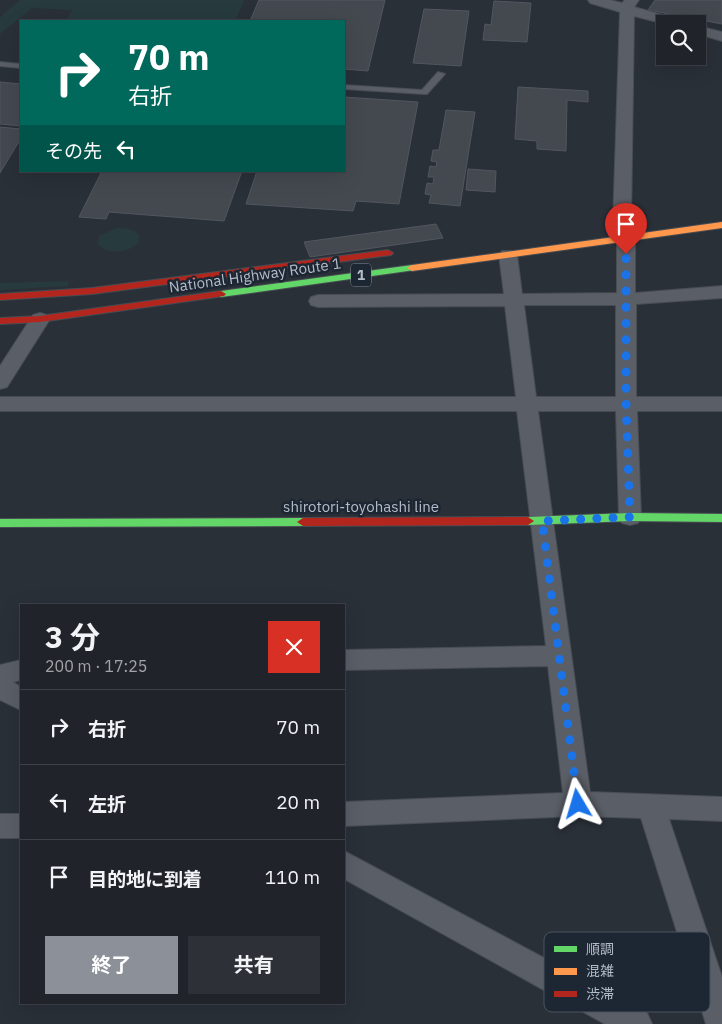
<!DOCTYPE html>
<html lang="ja">
<meta charset="utf-8">
<style>
body{margin:0;font-family:"IBM Plex Sans","Noto Sans JP",sans-serif;background:#2d3036;color:#f1f3f6;height:100vh;display:flex;flex-direction:column;font-size:19px;white-space:nowrap}
*{box-sizing:border-box;margin:0}
p{font-size:16px;color:#a2a4a8}
.icon{flex:none;width:28px;height:28px;fill:none;stroke:currentColor;stroke-width:2;stroke-linecap:round;stroke-linejoin:round}
.map{position:relative;flex:1;overflow:hidden}
.drawer{position:absolute;left:20px;top:604px;width:325px;height:400px;display:flex;flex-direction:column;background:#20242a;border-radius:0px;box-shadow:0 5px 20px #0002,0 0 0 1px #3d4147}
.drawer>*{flex:none}
.top-card{position:absolute;left:20px;top:20px;width:325px;height:152px;border-radius:0px;box-shadow:0 5px 20px #0002,0 0 0 1px #3d4147;background:#00695c;color:#fff;overflow:hidden}
.tools{position:absolute;left:656px;top:15px;display:grid;gap:10px}
.tools a{display:grid;place-items:center;width:50px;height:50px;border-radius:0px;background:#20242a;box-shadow:0 5px 20px #0002,0 0 0 1px #3d4147;font-size:25px}
.pin{position:absolute;display:grid;place-items:center;width:42px;height:42px;color:#fff;margin:-51px -21px;border-radius:50% 50% 50% 0;rotate:-45deg;box-shadow:0 0 5px #0007}
.pin .icon{rotate:45deg}
.me{position:absolute;width:55px;margin:-28px;rotate:353deg;stroke-linejoin:round;filter:drop-shadow(0 0 4px #0008)}
.turn{display:flex;align-items:center;gap:18px;height:105px;padding:0 25px;font-size:22px}
.turn .icon{width:65px;height:65px;stroke-width:2.5}
.turn b{display:block;font-size:35px;line-height:42px}
.then{display:flex;align-items:center;height:48px;padding:0 25px;background:#0003;gap:10px;font-size:19px}
.round{display:grid;place-items:center;flex:none;width:52px;height:52px;border-radius:0px;background:#2d3036}
.summary{display:flex;align-items:center;justify-content:space-between;height:85px;padding:0 25px}
h1{font-size:30px;font-weight:700;line-height:38px}
.cta{display:flex;gap:10px;margin-top:auto;padding:10px 25px}
.cta a{flex:1;height:58px;border-radius:0px;background:#8c9099;color:#fff;font-size:20px;font-weight:700;line-height:58px;text-align:center}
.cta a+a{background:#2d3036;color:#f1f3f6}
ul{padding:0;list-style:none}
li{display:flex;align-items:center;gap:15px;height:75px;padding:0 25px;border-top:1px solid #3d4147}
li div{flex:1}
li b{display:block;font-size:19px}
li em{font-style:normal}
.map>svg:first-child{display:block}
</style>
<div class="map">
<svg width="722" height="1024" viewBox="0 0 722 1024">
<rect width="100%" height="100%" fill="#2a3038"/>
<path fill="#273a3e" d="M20 0H244L235 21H66L72 10 32 8 0 34V17Z
M116 228C125 228 133 228 139 235V242C129 253 108 256 98 244L99 236Z
M69 281 68 286 0 290V283Z"/>
<path fill="#444950" stroke="#52575f" d="M259 0H385L368 71 344 69V21H250Z
M655 0H722V24L648 10Z
M494 1 531 3 527 42 483 40 485 24 491 25Z
M424 9 469 11 461 66 413 63Z
M0 82 21 84V126L0 124Z
M518 87 588 91V102L567 100 566 151 537 149V141L515 139Z
M344 97 418 102 399 204 356 201 353 211 246 204 257 171H344Z
M446 110 475 112 460 206 429 203 431 195 425 194 427 183 433 184 434 177H428L430 166 436 167 437 162 431 161 433 150H439Z
M0 127 21 129V138L0 173Z
M468 169 496 171 495 192 466 190Z
M102 171H242L224 221 109 212 106 219 79 217Z
M436 224 443 238 310 257 304 242Z"/>
<g fill="none" stroke-linecap="round" stroke-linejoin="round">
<g stroke="#484c53" stroke-width="2">
<path id="lane" d="M0 62 21 64V68L0 66Z
M438 72 445 74 427 94H424L344 89V85L422 90Z"/>
</g>
<g stroke="#484c53" stroke-width="2">
<path id="street" d="M588 0H610L622 3 625 0H639L634 7 684 21 686 24H665L634 16 631 223 628 227H616L613 223 620 12 590 3Z
M698 26 722 32V41L698 34Z
M626 233 632 234 635 238V293L722 286V298L636 304V397H722V411H637L641 517 638 523 630 525 622 523 619 517 616 411H538L590 792 722 797V821L669 819 722 977V1024H706L641 818 578 816 344 826V802L563 793 548 666 344 670V650L546 646 517 411H0V397H516L505 306 318 307 311 305 309 301 311 297 318 295 504 294 499 255 502 251H514L517 255 522 294 617 293V238L620 234ZM524 305H616V397H536Z
M40 313 47 315 50 319 7 387 0 389V366L33 315Z
M21 660V680L13 682 21 687V710L0 700V665Z
M0 814H21V838H0Z
M344 851 647 1013 652 1024H605L344 879Z"/>
</g>
<g stroke="#484c53" stroke-width="2">
<path id="fast" d="M412 265 417 268 415 270 221 297 216 294 221 291Z
M630 513 722 514V522L630 521 528 525 522 521 528 517Z
M303 518 309 522 303 526 0 527V519Z"/>
</g>
<g stroke="#484c53" stroke-width="2">
<path id="slow" d="M722 222V228L412 271 407 268 412 265Z"/>
</g>
<g stroke="#484c53" stroke-width="2">
<path id="jam" d="M388 250 393 253 391 255 92 294 0 300V294L92 288Z
M221 291 226 294 224 296 40 322 0 324V318L40 316Z
M528 517 534 521 528 525 303 526 297 522 303 518Z"/>
</g>
<use href="#lane" fill="#5a5e66" fill-rule="evenodd"/>
<use href="#street" fill="#5a5e66" fill-rule="evenodd"/>
<use href="#fast" fill="#63d668" fill-rule="evenodd"/>
<use href="#slow" fill="#ff974d" fill-rule="evenodd"/>
<use href="#jam" fill="#b3261e" fill-rule="evenodd"/>
</g>
<g fill="none" stroke-linecap="round" stroke-linejoin="round">
<path stroke="#1a73e8" stroke-width="9" stroke-dasharray="0 16.2" d="M578 804 542 521 630 517 626 402V254"/>
</g>
<g text-anchor="middle" dominant-baseline="central" stroke-width="5" stroke-linejoin="round" paint-order="stroke">
<rect fill="#1d2633" stroke="#878f9c" stroke-width="1" x="351" y="263.5" width="20" height="23" rx="4"/>
<g font-size="14" font-weight="bold" fill="#b4bcc9">
<text x="361" y="275">1</text>
</g>
<g font-size="15" fill="#b4bcc9" stroke="#1d2633">
<text transform="translate(255 275) rotate(-8)">National Highway Route 1</text>
<text x="361" y="506">shirotori-toyohashi line</text>
</g>
</g>
<rect x="544" y="932" width="166" height="80" rx="8" fill="#1d2633" stroke="#4a5360" stroke-width="1"/>
<rect x="554" y="946" width="23" height="6" fill="#63d668"/>
<rect x="554" y="968" width="23" height="7" fill="#ff974d"/>
<rect x="554" y="991" width="23" height="6" fill="#b3261e"/>
<g font-size="14" fill="#b4bcc9">
<text x="586" y="954">順調</text>
<text x="586" y="976">混雑</text>
<text x="586" y="999">渋滞</text>
</g>
</svg>
<div class="tools">
<a><svg class="icon" aria-label="search" viewBox="0 0 24 24"><circle cx="10" cy="10" r="6"/><path d="M15 15l6 6"/></svg></a>
</div>
<div class="pin" style="left:626px;top:254px;background:#d93025"><svg class="icon" aria-label="arrive" viewBox="0 0 24 24"><path d="M6 21V4h12l-3 4 3 4H6"/></svg></div>
<svg class="me" style="left:578px;top:804px" viewBox="-20 -20 40 40"><path d="M0-17L14 15 0 8-14 15z" fill="#1a73e8" stroke="#fff" stroke-width="4"/></svg>
<div class="top-card">
<div class="turn"><svg class="icon" aria-label="right" viewBox="0 0 24 24"><path d="M7 20v-9h11M14 6l5 5-5 5"/></svg><div><b>70 m</b>右折</div></div>
<div class="then">その先<svg class="icon" aria-label="left" viewBox="0 0 24 24"><path d="M17 20v-9H6M10 6l-5 5 5 5"/></svg></div>
</div>
<section class="drawer">
<div class="summary"><div><h1>3 分</h1><p>200 m · 17:25</p></div><a class="round" style="background:#d93025;color:#fff"><svg class="icon" aria-label="close" viewBox="0 0 24 24"><path d="M6 6l12 12M18 6L6 18"/></svg></a></div>
<ul>
<li><svg class="icon" aria-label="right" viewBox="0 0 24 24"><path d="M7 20v-9h11M14 6l5 5-5 5"/></svg><div><b>右折</b></div><em>70 m</em></li>
<li><svg class="icon" aria-label="left" viewBox="0 0 24 24"><path d="M17 20v-9H6M10 6l-5 5 5 5"/></svg><div><b>左折</b></div><em>20 m</em></li>
<li><svg class="icon" aria-label="arrive" viewBox="0 0 24 24"><path d="M6 21V4h12l-3 4 3 4H6"/></svg><div><b>目的地に到着</b></div><em>110 m</em></li>
</ul>
<div class="cta"><a>終了</a><a>共有</a></div>
</section>
</div>
